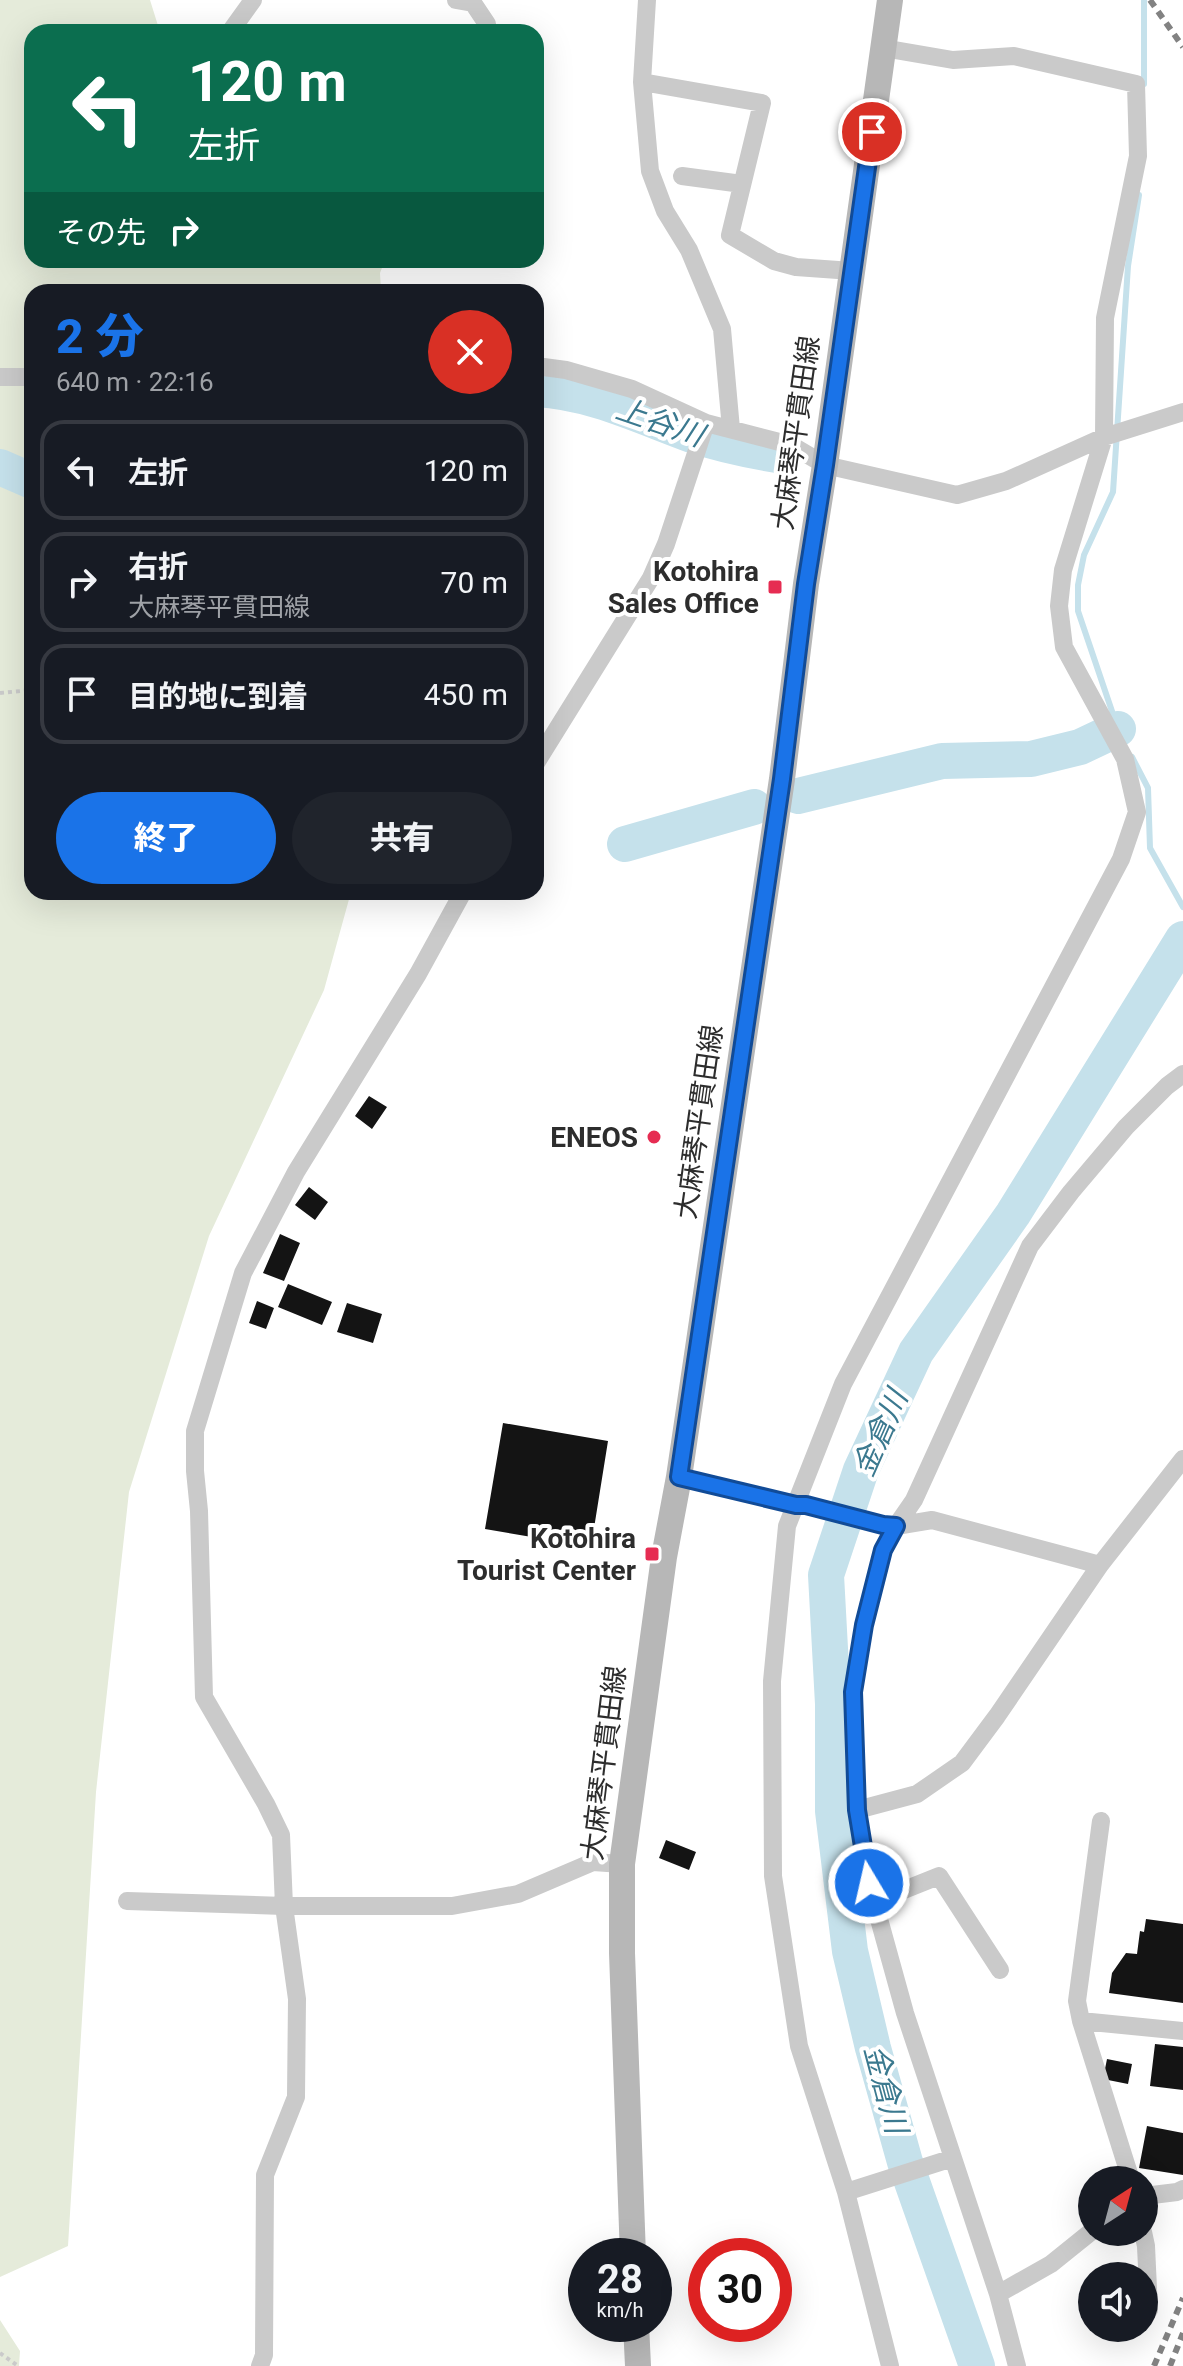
<!DOCTYPE html>
<html lang="ja">
<meta charset="utf-8">
<style>
body{margin:0;font-family:Roboto,"Noto Sans JP",sans-serif;background:#20242c;color:#f1f3f6;height:100vh;display:flex;flex-direction:column;font-size:30px;white-space:nowrap}
*{box-sizing:border-box;margin:0}
p{font-size:26px;color:#9ea1a6}
.icon{flex:none;width:44px;height:44px;fill:none;stroke:currentColor;stroke-width:2;stroke-linecap:round;stroke-linejoin:round}
.map{position:relative;flex:1;overflow:hidden}
.sheet{position:absolute;left:24px;top:284px;width:520px;height:616px;display:flex;flex-direction:column;background:#171b24;border-radius:24px;box-shadow:0 8px 32px #0002}
.sheet>*{flex:none}
.hud{position:absolute;left:24px;top:24px;width:520px;height:244px;border-radius:24px;box-shadow:0 8px 32px #0002;background:#0b6e4f;color:#fff;overflow:hidden}
.needle{width:52px;rotate:36deg}
.controls{position:absolute;left:1078px;top:2166px;display:grid;gap:16px}
.controls a{display:grid;place-items:center;width:80px;height:80px;border-radius:50%;background:#171b24;box-shadow:0 8px 32px #0002;font-size:40px}
.speed{position:absolute;left:568px;top:2238px;display:flex;gap:16px;font-size:40px;font-weight:700;text-align:center}
.speed>*{display:grid;place-content:center;width:104px;height:104px;border-radius:50%;background:#171b24;box-shadow:0 8px 32px #0002;line-height:1}
.speed small{font-size:20px;font-weight:400}
.speed .limit{border:12px solid #d22;background:#fff;color:#111}
.pin{position:absolute;display:grid;place-items:center;width:68px;height:68px;color:#fff;margin:-34px;border:4px solid #fff;border-radius:50%;box-shadow:0 2px 8px #0007}
.me{position:absolute;width:88px;margin:-44px;rotate:351deg;stroke-linejoin:round;filter:drop-shadow(0 0 6px #0008)}
.turn{display:flex;align-items:center;gap:28px;height:168px;padding:0 32px;font-size:36px}
.turn .icon{width:104px;height:104px;stroke-width:2.5}
.turn b{display:block;font-size:56px;line-height:68px}
.then{display:flex;align-items:center;height:76px;padding:0 32px;background:#0003;gap:16px;font-size:30px}
.round{display:grid;place-items:center;flex:none;width:84px;height:84px;border-radius:42px;background:#20242c}
.head{display:flex;align-items:center;justify-content:space-between;height:136px;padding:0 32px}
h1{font-size:48px;font-weight:800;line-height:60px;color:#1a73e8}
.cta{display:flex;gap:16px;margin-top:auto;padding:16px 32px}
.cta a{flex:1;height:92px;border-radius:48px;background:#1a73e8;color:#fff;font-size:32px;font-weight:800;line-height:92px;text-align:center}
.cta a+a{background:#20242c;color:#f1f3f6}
ul{padding:0;list-style:none}
li{display:flex;align-items:center;gap:24px;height:100px;margin:0 16px 12px;padding:0 16px;border:4px solid #363941;border-radius:24px}
li div{flex:1}
li b{display:block;font-size:30px}
li em{font-style:normal}
.map>svg:first-child{display:block}
</style>
<div class="map">
<svg width="1183" height="2366" viewBox="0 0 1183 2366">
<rect width="100%" height="100%" fill="#fff"/>
<path fill="#e5ebda" d="M0 0H150L160 32H32V260H385L380 273 381 292H32V892H351L324 990 209 1236 129 1492 96 1792 68 2246 0 2277Z
M0 2320 20 2351 19 2366H0Z"/>
<g fill="none" stroke-linecap="round" stroke-linejoin="round">
<path stroke="#c5e1eb" stroke-width="6" d="M1144 84V0
M1118 729 1078 611V585L1084 555 1113 492 1128 266 1139 195
M1132 757 1148 788 1150 848 1183 907"/>
<path stroke="#c5e1eb" stroke-width="36" d="M536 389C592 392 640 416 692 435 722 445 751 451 783 456
M0 467 32 481
M798 796 942 761 1031 759 1080 747 1118 729
M625 844 754 807
M977 2366 905 2162 873 2048 850 1951 833 1811V1704L826 1575 861 1470 916 1352 1013 1214 1183 939"/>
</g>
<path fill="#141414" d="M369 1096 387 1107 372 1129 355 1116Z
M309 1187 328 1202 315 1220 295 1205Z
M280 1234 300 1243 284 1281 263 1273Z
M288 1284 332 1302 322 1325 278 1307Z
M257 1301 274 1308 266 1329 249 1323Z
M347 1303 382 1314 373 1343 337 1332Z
M503 1423 608 1441 591 1547 485 1529Z
M666 1840 696 1852 689 1870 659 1858Z
M1146 1919 1183 1924V2003L1109 1993 1112 1973 1126 1953 1137 1954 1140 1931 1144 1932Z
M1155 2044 1183 2047V2090L1150 2086Z
M1107 2059 1132 2064 1128 2084 1103 2079Z
M1147 2126 1183 2133V2175L1139 2168Z"/>
<g fill="none" stroke-linecap="round" stroke-linejoin="round">
<path stroke="#cacaca" stroke-width="4" stroke-dasharray="4 4" stroke-linecap="butt" d="M0 693 32 690
M0 2353 18 2366"/>
<path stroke="#cacaca" stroke-width="18" d="M456 0 473 3 487 24
M647 0 642 82 650 171 665 211 689 250 722 329 731 429
M230 32 253 0
M883 48 953 60 1014 56 1136 84 1138 156 1105 318 1104 437 1063 570 1059 606 1064 647 1125 759 1137 812 1121 859 843 1384 787 1526 772 1681 773 1876 799 2046 846 2192 890 2366
M642 82 762 103 730 235 774 261 796 267 852 271
M682 176 742 184
M536 366 566 370 632 389 706 423 791 445 825 465 957 495 1006 481 1104 437 1183 412
M0 377H32
M536 763 651 578 666 544 706 423
M679 1477 796 1505H806L883 1525 896 1526 932 1520 1100 1565
M857 1810 917 1794 962 1763 997 1716 1100 1565 1183 1459
M1101 1821 1077 2001 1081 2021 1131 2180
M127 1901 284 1906H452L518 1894 593 1862 622 1864
M874 1902 939 1876 1000 1970
M1081 2021 1183 2031
M846 2192 953 2158
M1144 2196 1177 2192 1183 2189
M1143 2232 1146 2246 1149 2310
M998 2294 1051 2264 1092 2231
M260 2366 264 2355 265 2175 296 2097 297 1999 284 1906 281 1835 266 1804 204 1697 199 1511 195 1471V1431L243 1273 296 1172 418 974 463 892
M1017 2366 998 2294 905 2013 869 1883 857 1810 853 1692 864 1625 883 1550 896 1526 914 1500 1030 1246 1071 1192 1126 1127 1167 1086 1183 1074"/>
<path stroke="#b7b7b7" stroke-width="26" d="M633 2256 622 1953V1864L664 1557 679 1477 782 779 806 584 825 465 890 0
M636 2324 638 2366"/>
<path stroke="#828282" stroke-width="6" stroke-dasharray="8 6" stroke-linecap="butt" d="M1150 0 1183 47
M1154 2366 1183 2298
M1170 2366 1183 2333"/>
</g>
<g fill="none" stroke-linecap="round" stroke-linejoin="round">
<g stroke="#114b97" stroke-width="20">
<path id="route" d="M869 1883 857 1810 853 1692 864 1625 883 1550 896 1526 883 1525 806 1505H796L679 1477 782 779 806 584 825 465 872 132"/>
</g>
<use href="#route" stroke="#1a73e8" stroke-width="14"/>
</g>
<g fill="#e62c52" stroke="#fff" stroke-width="3">
<rect x="767" y="579" width="16" height="16" rx="4"/>
<circle cx="654" cy="1137" r="8"/>
<rect x="644" y="1546" width="16" height="16" rx="4"/>
</g>
<g text-anchor="middle" dominant-baseline="central" stroke-width="8" stroke-linejoin="round" paint-order="stroke">
<g font-size="28" fill="#2d2d2d" stroke="#fff">
<text transform="translate(796 433) rotate(-82)">大麻琴平貫田線</text>
<text transform="translate(699 1122) rotate(-82)">大麻琴平貫田線</text>
<text transform="translate(604 1763) rotate(-83)">大麻琴平貫田線</text>
</g>
<g font-size="28" font-weight="bold" fill="#2d2d2d" stroke="#fff" text-anchor="end">
<text x="759" y="571">Kotohira<tspan x="759" dy="32">Sales Office</tspan></text>
<text x="638" y="1137">ENEOS</text>
<text x="636" y="1538">Kotohira<tspan x="636" dy="32">Tourist Center</tspan></text>
</g>
<g font-size="30" font-style="italic" fill="#3b798f" stroke="#fff">
<text transform="translate(660 422) rotate(19)">上谷川</text>
<text transform="translate(880 1433) rotate(-66)">金倉川</text>
<text transform="translate(886 2089) rotate(75)">金倉川</text>
</g>
</g>
</svg>
<div class="controls">
<a><svg class="needle" viewBox="-14 -14 28 28"><path d="M0-13l5 13h-10z" fill="#e53935"/><path d="M0 13l5-13h-10z" fill="#9ea1a6"/></svg></a>
<a><svg class="icon" aria-label="sound" viewBox="0 0 24 24"><path d="M4 9h4l5-4v14l-5-4H4zM17 9q2 3 0 6"/></svg></a>
</div>
<div class="speed"><div>28<small>km/h</small></div><div class="limit">30</div></div>
<div class="pin" style="left:872px;top:132px;background:#d93025"><svg class="icon" aria-label="arrive" viewBox="0 0 24 24"><path d="M6 21V4h12l-3 4 3 4H6"/></svg></div>
<svg class="me" style="left:869px;top:1883px" viewBox="-20 -20 40 40"><circle r="17" fill="#1a73e8" stroke="#fff" stroke-width="3"/><path d="M0-11L8 9 0 5-8 9z" fill="#fff"/></svg>
<div class="hud">
<div class="turn"><svg class="icon" aria-label="left" viewBox="0 0 24 24"><path d="M17 20v-9H6M10 6l-5 5 5 5"/></svg><div><b>120 m</b>左折</div></div>
<div class="then">その先<svg class="icon" aria-label="right" viewBox="0 0 24 24"><path d="M7 20v-9h11M14 6l5 5-5 5"/></svg></div>
</div>
<section class="sheet">
<div class="head"><div><h1>2 分</h1><p>640 m · 22:16</p></div><a class="round" style="background:#d93025;color:#fff"><svg class="icon" aria-label="close" viewBox="0 0 24 24"><path d="M6 6l12 12M18 6L6 18"/></svg></a></div>
<ul>
<li><svg class="icon" aria-label="left" viewBox="0 0 24 24"><path d="M17 20v-9H6M10 6l-5 5 5 5"/></svg><div><b>左折</b></div><em>120 m</em></li>
<li><svg class="icon" aria-label="right" viewBox="0 0 24 24"><path d="M7 20v-9h11M14 6l5 5-5 5"/></svg><div><b>右折</b><p>大麻琴平貫田線</p></div><em>70 m</em></li>
<li><svg class="icon" aria-label="arrive" viewBox="0 0 24 24"><path d="M6 21V4h12l-3 4 3 4H6"/></svg><div><b>目的地に到着</b></div><em>450 m</em></li>
</ul>
<div class="cta"><a>終了</a><a>共有</a></div>
</section>
</div>
